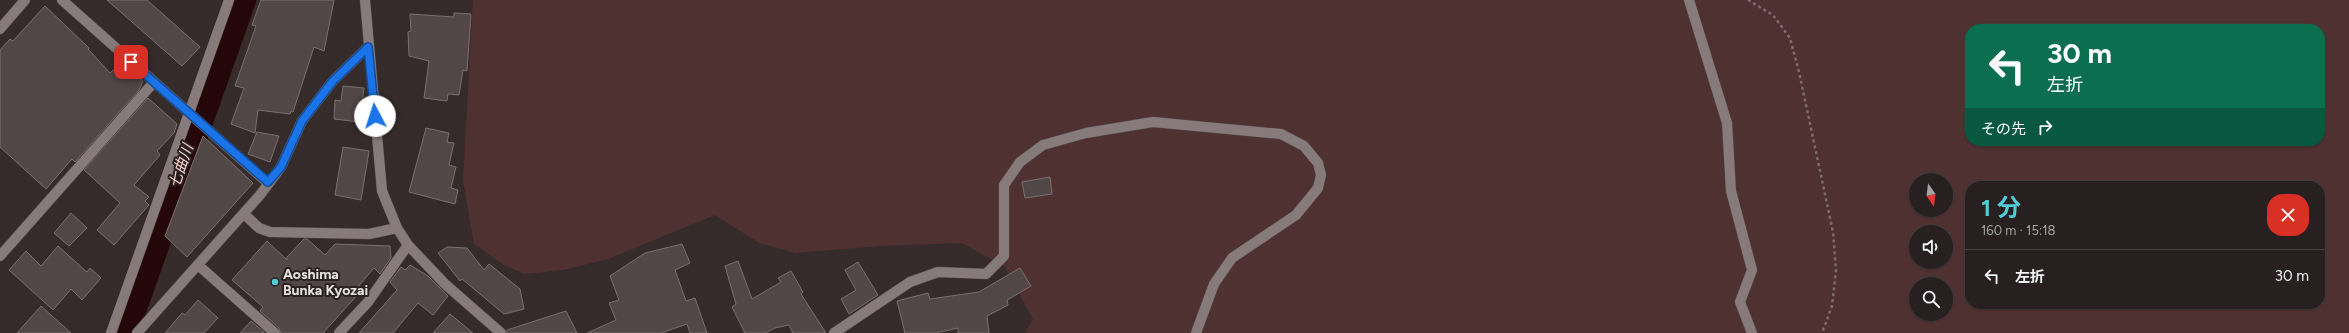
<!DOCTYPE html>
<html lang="ja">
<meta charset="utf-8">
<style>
body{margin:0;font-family:Figtree,"Noto Sans JP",sans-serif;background:#342d2d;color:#f1f3f6;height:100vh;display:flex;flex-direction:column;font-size:15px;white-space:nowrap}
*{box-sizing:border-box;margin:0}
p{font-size:13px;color:#a5a3a5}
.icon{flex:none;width:22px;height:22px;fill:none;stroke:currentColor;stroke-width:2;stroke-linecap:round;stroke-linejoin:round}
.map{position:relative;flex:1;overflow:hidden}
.sheet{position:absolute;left:1965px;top:181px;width:360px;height:128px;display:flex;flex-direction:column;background:#282020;border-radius:16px;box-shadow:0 1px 3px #0004,0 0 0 1px #443e3e}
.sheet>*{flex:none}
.hud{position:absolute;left:1965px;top:24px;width:360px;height:122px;border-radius:16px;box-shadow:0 1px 3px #0004,0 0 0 1px #443e3e;background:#0b6e4f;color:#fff;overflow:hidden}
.needle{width:26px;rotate:166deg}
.fabs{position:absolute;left:1909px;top:173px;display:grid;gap:8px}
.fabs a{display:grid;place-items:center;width:44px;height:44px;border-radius:50%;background:#282020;box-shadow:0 1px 3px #0004,0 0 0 1px #443e3e;font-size:20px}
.pin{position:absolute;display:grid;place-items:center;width:34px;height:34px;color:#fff;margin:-17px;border-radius:8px;box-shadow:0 2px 6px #0006}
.me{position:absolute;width:44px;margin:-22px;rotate:355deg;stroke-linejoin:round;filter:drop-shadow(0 0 3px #0008)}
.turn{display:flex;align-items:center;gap:14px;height:84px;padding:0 16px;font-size:18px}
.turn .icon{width:52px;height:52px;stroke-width:2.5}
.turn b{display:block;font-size:28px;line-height:34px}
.then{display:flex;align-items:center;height:38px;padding:0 16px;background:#0003;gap:8px;font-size:15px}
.round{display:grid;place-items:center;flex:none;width:42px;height:42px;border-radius:16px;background:#342d2d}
.overview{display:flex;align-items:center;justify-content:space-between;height:68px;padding:0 16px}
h1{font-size:24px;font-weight:700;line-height:30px;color:#52cbd7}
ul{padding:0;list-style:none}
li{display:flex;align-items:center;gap:12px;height:52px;padding:0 16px;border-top:1px solid #443e3e}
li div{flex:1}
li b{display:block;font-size:15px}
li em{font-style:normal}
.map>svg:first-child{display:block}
</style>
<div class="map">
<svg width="2349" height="333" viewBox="0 0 2349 333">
<rect width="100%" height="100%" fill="#352b2a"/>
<path fill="#503131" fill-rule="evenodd" d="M473 0H2349V333H1025L1033 319 1005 267 962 243 879 246 795 253 759 243 715 215 608 259 563 270 525 274 504 265 474 244 463 181ZM1970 29H2320V141H1970ZM1916 180H1946V210H1916ZM1970 186H2320V304H1970ZM1916 232H1946V262H1916ZM1916 284H1946V314H1916Z"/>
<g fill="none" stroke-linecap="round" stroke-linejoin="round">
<path stroke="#250709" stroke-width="32" d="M122 333 240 0"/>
</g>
<path fill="#524747" stroke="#7b6f6f" d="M107 0H147L200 47 182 66Z
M261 0H334L324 51 314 47 293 112 291 111 290 114 258 110 255 133 231 124 244 88 235 86 256 26 252 25Z
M45 6 89 48 88 49 110 73 121 63 143 81 139 90 75 162 72 159 46 189 0 147V50L10 39 13 41Z
M454 13 471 14 467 71 463 70 459 95 448 94 447 101 424 98 429 61 409 56 408 32 411 31 410 14 454 17Z
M343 86 364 88 360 122 334 119 335 100 341 101Z
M148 98 177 124 174 133 157 151 160 155 134 185 149 197 145 201 149 205 114 245 97 230 120 203 84 170Z
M426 128 449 133 447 142 454 143 449 165 456 167 451 188 458 190 455 204 409 192Z
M257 132 279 136 270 162 248 154Z
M203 136 253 183 187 257 165 236Z
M343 147 369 151 361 200 335 195Z
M1050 177 1052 194 1025 198 1022 182Z
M71 213 87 228 69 246 54 233Z
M304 239H307L325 255 335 244 390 246 391 258 380 274 374 268 356 289 360 292 323 333H281L279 328 260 311 263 307 232 280 267 241 287 260V257Z
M682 244 690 263 675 270 686 301 695 298 707 333H690L687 324 661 333H587L616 320 609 303 619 300 610 276 645 253Z
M58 246 87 272 90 268 101 278 82 300 71 289 53 310 9 270 26 251 41 266Z
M447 247 467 248 484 270 489 264 520 289 524 309 504 314 462 279 460 281 438 253Z
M738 261 752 299 781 282 778 278 791 271 803 292 801 294 826 333H793L789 325 775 328 765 333H745L732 307 736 304 725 266Z
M858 262 878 295 849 314 841 299 856 290 845 270Z
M410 265 428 276 448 296 433 315 418 303 393 333H359L397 290 390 282 401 267 405 270Z
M1020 268 1031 286 1007 300 1008 305 987 316 989 333H958V328L936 333H905L897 301 928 293 930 299 979 292Z
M198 300 218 318 204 333H165L182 313 185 315Z
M41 306 71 333H17Z
M566 311 577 333H507V330Z
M450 314 473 333H433Z
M251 321 265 333H240Z"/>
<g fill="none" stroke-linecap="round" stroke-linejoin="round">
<g stroke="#514949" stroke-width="11">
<path id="minor" d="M62 0 268 183
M365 0 382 191 397 228 408 245 445 284 501 333
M1689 0 1727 123 1731 191 1752 270 1740 302 1752 333
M0 29 25 0
M244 214 259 228 270 232 369 234 397 228
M0 256 154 82
M198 265 275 333
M111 333 229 0
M137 333 260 195 281 167 302 121 332 82 368 47
M339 333 368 302 408 245
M834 333 910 282 938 272 986 274 1004 256V185L1020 162 1043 145 1086 133 1153 122 1281 134 1304 146 1318 163 1321 175 1318 188 1296 215 1232 258 1214 284 1196 333"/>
</g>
<path stroke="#776e6d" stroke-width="2.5" stroke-dasharray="3 3" stroke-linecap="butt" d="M1748 0 1773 15 1790 38 1799 72 1833 232 1836 270 1832 306 1822 333"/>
<use href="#minor" stroke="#867a7a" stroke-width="10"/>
</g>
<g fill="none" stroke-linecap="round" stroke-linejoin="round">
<g stroke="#114b97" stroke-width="10">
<path id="route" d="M131 62 268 182 281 167 302 121 332 82 368 47 375 116"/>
</g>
<use href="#route" stroke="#1a73e8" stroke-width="7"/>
</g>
<circle fill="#52cbd7" stroke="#2b2121" stroke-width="1.5" cx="275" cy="282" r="4"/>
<g text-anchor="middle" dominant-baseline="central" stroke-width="4" stroke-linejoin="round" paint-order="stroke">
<g font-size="14" font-weight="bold" fill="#e9e2e1" stroke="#2b2121" text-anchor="start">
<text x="283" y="274">Aoshima<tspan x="283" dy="16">Bunka Kyozai</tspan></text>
</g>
<g font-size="15" font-style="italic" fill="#fcd1d0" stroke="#2b2121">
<text transform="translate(181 166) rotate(-71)">七曲川</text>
</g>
</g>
</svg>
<div class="fabs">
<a><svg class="needle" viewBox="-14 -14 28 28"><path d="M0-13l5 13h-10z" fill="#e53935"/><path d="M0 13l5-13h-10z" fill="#a5a3a5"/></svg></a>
<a><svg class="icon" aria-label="sound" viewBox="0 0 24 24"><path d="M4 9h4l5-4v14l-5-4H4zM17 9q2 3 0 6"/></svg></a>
<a><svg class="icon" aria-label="search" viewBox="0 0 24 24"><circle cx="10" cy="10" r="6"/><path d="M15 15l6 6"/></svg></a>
</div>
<div class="pin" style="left:131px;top:62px;background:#d93025"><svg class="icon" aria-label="arrive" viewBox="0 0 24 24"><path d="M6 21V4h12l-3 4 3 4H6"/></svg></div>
<svg class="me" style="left:375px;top:116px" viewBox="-20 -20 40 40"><circle r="19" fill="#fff"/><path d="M0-13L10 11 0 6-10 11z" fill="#1a73e8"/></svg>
<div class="hud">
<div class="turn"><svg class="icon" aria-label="left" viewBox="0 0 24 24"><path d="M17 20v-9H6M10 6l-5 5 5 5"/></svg><div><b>30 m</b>左折</div></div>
<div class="then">その先<svg class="icon" aria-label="right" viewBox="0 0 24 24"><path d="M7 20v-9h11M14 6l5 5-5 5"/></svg></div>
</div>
<section class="sheet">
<div class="overview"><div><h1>1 分</h1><p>160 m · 15:18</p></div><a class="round" style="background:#d93025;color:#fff"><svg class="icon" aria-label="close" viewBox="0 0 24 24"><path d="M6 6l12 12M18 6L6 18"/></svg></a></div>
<ul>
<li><svg class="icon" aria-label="left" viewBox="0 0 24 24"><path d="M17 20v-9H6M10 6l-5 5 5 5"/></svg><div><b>左折</b></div><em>30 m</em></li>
</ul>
</section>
</div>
